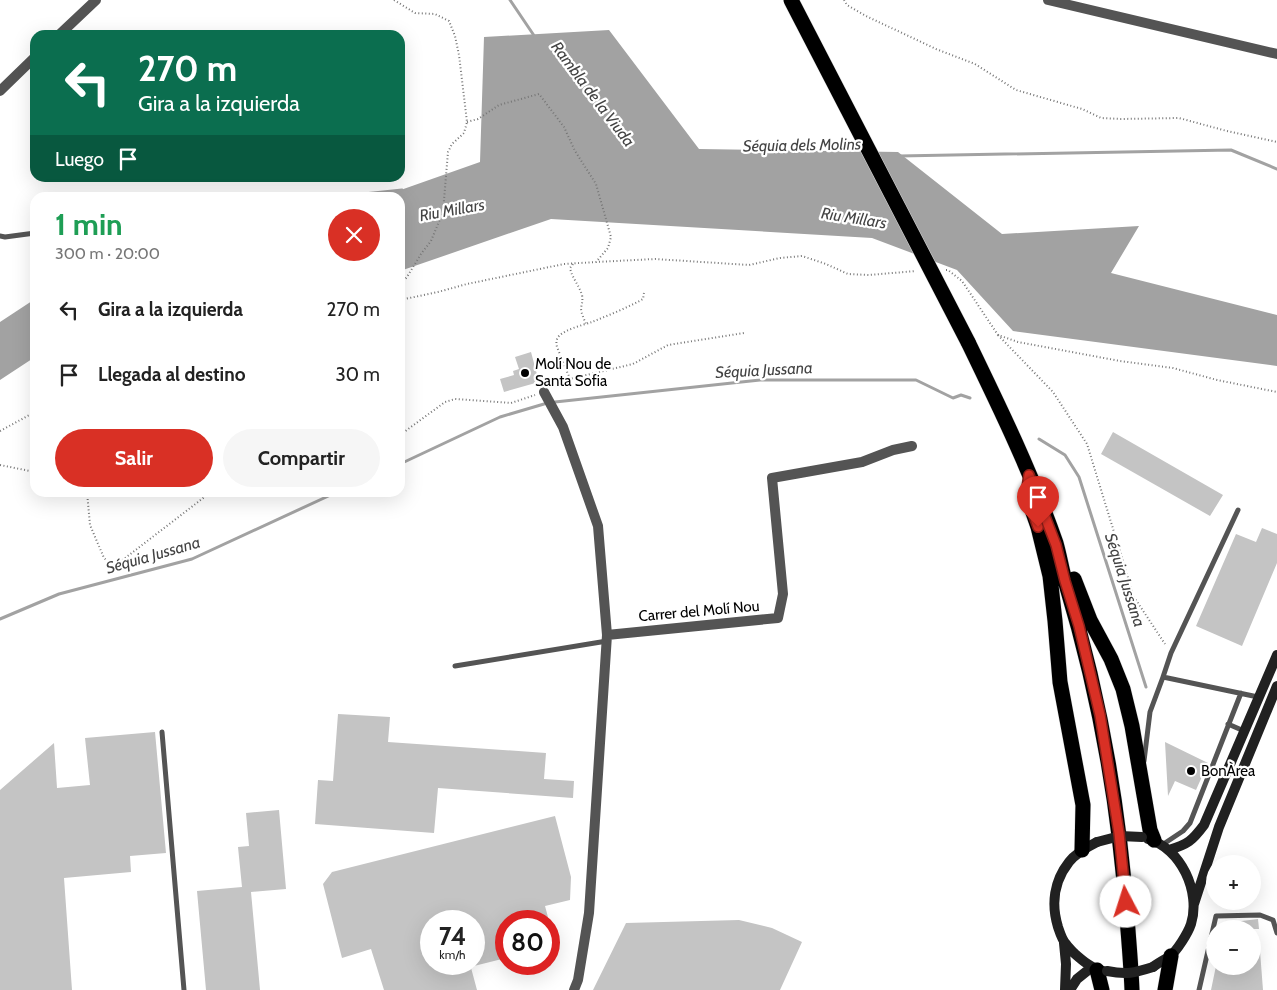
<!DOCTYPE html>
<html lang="es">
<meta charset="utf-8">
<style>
body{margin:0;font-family:Cabin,sans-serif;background:#f6f6f6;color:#222;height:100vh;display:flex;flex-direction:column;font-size:19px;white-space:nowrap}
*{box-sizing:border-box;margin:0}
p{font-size:16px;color:#767676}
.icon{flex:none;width:28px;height:28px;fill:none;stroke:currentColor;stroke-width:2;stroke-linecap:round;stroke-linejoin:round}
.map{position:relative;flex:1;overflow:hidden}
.side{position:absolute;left:30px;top:192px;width:375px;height:305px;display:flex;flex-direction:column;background:#fff;border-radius:15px;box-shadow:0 5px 20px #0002}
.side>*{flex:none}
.hud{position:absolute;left:30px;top:30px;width:375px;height:152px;border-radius:15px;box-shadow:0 5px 20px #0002;background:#0b6e4f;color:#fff;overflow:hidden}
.controls{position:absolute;left:1206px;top:855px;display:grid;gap:10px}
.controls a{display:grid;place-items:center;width:55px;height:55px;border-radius:50%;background:#fff;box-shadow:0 5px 20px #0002;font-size:25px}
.speed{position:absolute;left:420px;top:910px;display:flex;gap:10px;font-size:25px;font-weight:700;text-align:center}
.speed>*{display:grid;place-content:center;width:65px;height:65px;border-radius:50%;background:#fff;box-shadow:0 5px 20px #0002;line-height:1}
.speed small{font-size:12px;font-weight:400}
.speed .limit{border:8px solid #d22;background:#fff;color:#111}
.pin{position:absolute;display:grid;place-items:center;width:42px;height:42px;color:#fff;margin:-51px -21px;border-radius:50% 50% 50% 0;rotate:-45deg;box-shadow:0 0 5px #0007}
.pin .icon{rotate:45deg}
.me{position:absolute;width:55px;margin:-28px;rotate:355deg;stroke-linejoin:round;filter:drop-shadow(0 0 4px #0008)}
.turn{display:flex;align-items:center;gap:18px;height:105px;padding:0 25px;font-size:22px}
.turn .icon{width:65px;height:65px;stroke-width:2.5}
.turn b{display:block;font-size:35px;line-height:42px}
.then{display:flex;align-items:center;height:48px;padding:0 25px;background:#0003;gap:10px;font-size:19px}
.round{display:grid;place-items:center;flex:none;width:52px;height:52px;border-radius:26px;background:#f6f6f6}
.overview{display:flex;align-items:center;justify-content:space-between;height:85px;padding:0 25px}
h1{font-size:30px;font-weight:700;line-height:38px;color:#1e9e55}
.button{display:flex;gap:10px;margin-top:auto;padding:10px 25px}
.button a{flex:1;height:58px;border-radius:30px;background:#d93025;color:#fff;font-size:20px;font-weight:700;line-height:58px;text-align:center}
.button a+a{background:#f6f6f6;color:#222}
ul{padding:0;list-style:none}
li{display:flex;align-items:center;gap:15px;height:65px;padding:0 25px}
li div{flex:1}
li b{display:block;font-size:19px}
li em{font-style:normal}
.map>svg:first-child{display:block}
</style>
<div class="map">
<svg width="1277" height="990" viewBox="0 0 1277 990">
<rect width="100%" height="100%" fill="#fff"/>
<path fill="#a2a2a2" d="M609 30 699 149 898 152 1002 234 1139 226 1111 273 1277 315V366L1013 331 957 270 872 238 551 219 400 271V198H378L480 162 484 37Z
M35 299V357L0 380V322Z"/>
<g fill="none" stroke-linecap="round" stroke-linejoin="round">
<path stroke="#a2a2a2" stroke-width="3" d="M510 0 535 37
M899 156 1231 150 1277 169
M326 198 402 190
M555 402 760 380H916L953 398 961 395 970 398
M1039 439 1065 455 1079 477 1146 687
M400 464 500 417 544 404
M0 619 59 594 192 559 337 492"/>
</g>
<path fill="#c4c4c4" d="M531 352 539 382 504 392 500 379 514 375 513 371 519 369 515 357Z
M1113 432 1223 495 1210 516 1101 454Z
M1262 528 1277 534V563L1242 646 1196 626 1236 534 1256 542Z
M338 714 390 717 388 742 546 753 544 779 574 781 573 798 438 788 434 833 315 824 318 780 333 781Z
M155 732 166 853 130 856 131 872 64 878 72 990H0V790L54 743 57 788 90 785 85 738Z
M1165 742 1208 763 1196 790 1175 781 1168 796Z
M279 810 286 889 251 892 260 990H206L197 891 242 887 238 847 249 846 246 813Z
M555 816 571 877 570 900 545 906 549 921H506V958L474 966V921H431V964H470L477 990H384L371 949 342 958 323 884 332 872Z
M1258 919 1259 929H1225V923Z
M739 920 772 928 802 942 780 990H593L626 923Z
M1259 938 1263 990H1211L1216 966H1252V939Z"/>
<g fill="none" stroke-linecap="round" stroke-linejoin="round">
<g stroke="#dbdbdb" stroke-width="16">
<path id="highway" d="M968 342C1000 408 1032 474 1056 543 1060 557 1062 571 1066 584 1099 693 1119 805 1127 918 1129 942 1131 966 1132 990
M1029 501 1038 527 1050 576 1055 621 1060 682 1083 805 1082 850
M1074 579 1090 620 1111 659 1123 689 1132 726 1150 830 1154 840
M1097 970 1102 990
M1165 990 1171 956"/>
</g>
<path stroke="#767676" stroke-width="2" stroke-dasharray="1 2.5" stroke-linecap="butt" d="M394 0 415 13 435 14 449 21 455 36 459 55 467 122 464 133 452 144 448 152 443 212 431 241 421 254 407 277 400 285
M844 0 847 5 866 16 936 49 975 64 1016 90 1082 109 1101 118 1121 119 1179 118 1227 131 1277 142
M467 122 478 119 499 105 539 94 564 127 575 151 596 184 611 237 608 248 596 262
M573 264 570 268C572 278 579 285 582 295 583 300 582 303 581 308 581 313 584 319 586 324
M946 270H948L962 281 998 335 1018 342 1120 361 1173 368 1217 380 1277 392
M400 300 438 292 467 284 564 264 596 262 655 259 749 265 780 258 802 256 826 264 848 274 869 275 916 271
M998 335 1053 392 1087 444 1134 597 1165 644
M570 379 557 347C556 343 556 339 559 336 566 329 583 325 592 322 609 315 627 308 643 299L644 293
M552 385 557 382 633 364 668 345 744 333
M0 431 35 412
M400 435 445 402 455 399 511 403 535 395
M0 465 35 472
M87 492 90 525 104 558 112 565 120 562 211 492"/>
<path stroke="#545454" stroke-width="5" d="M0 236 5 237 35 233
M455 666 607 641
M1163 677 1171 653 1238 510
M1228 724 1244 731
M162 732 184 990
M1144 761 1150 712 1163 677 1258 697
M1162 845 1183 831 1190 823 1241 693
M1199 990 1216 916 1260 915 1273 920 1277 933"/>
<path stroke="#545454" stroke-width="10" d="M1048 0 1277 54
M59 35 96 0
M0 91 35 57
M544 392 563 427 598 526 607 635 589 913 578 980 574 990
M607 635 778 618 783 594 772 478 862 462 893 450 912 446"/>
<path stroke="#212121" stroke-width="10" d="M1148 839C1181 848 1201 892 1191 924 1188 933 1177 951 1169 957 1164 960 1158 963 1153 967
M1097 842C1087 847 1076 853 1069 862 1054 881 1051 904 1058 927 1060 933 1062 940 1066 944 1068 947 1071 950 1074 953 1082 960 1092 969 1103 971
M1169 850C1188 844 1192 841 1204 825L1277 655
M1194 904 1219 827 1277 686
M1064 943 1066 964 1065 990
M1070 990 1077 979 1092 967"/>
<use href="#highway" stroke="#000" stroke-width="15"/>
<g stroke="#dbdbdb" stroke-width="16" stroke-linecap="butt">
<path id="highway-bridge" d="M791 0 968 342"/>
</g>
<path stroke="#212121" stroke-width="10" d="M1097 842 1120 836 1142 837
M1107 971C1127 975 1134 973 1153 967"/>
<use href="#highway-bridge" stroke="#000" stroke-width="15"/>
</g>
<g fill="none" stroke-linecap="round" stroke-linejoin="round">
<g stroke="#8d1f18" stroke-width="12">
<path id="route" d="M1038 527 1026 494 1029 475 1056 545 1065 581 1079 626 1100 715 1119 833 1126 902"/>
</g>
<use href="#route" stroke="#d93025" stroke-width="9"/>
</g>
<g fill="#000" stroke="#fff" stroke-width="2">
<circle cx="525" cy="373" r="5"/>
<circle cx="1191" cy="771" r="5"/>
</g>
<g text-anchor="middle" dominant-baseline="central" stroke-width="4.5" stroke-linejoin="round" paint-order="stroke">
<g font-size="15" fill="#000" stroke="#fff" text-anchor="start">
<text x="535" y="364">Molí Nou de<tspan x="535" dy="17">Santa Sofia</tspan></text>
<text x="1201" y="771">BonÀrea</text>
</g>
<g font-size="15" fill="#000" stroke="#fff">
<text transform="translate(699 611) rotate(-5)">Carrer del Molí Nou</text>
</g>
<g font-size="16" font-style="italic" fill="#434343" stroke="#fff">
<text transform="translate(593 94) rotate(53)">Rambla de la Viuda</text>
<text transform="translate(802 145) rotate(-1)">Séquia dels Molins</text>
<text transform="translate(452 210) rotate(-10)">Riu Millars</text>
<text transform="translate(854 218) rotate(9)">Riu Millars</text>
<text transform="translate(764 370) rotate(-3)">Séquia Jussana</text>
<text transform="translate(153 555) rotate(-16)">Séquia Jussana</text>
<text transform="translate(1125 580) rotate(72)">Séquia Jussana</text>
</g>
</g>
</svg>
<div class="controls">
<a>+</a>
<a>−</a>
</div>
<div class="speed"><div>74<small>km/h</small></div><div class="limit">80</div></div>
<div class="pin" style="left:1038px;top:527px;background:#d93025"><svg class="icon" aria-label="arrive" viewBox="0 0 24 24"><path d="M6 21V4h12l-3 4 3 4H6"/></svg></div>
<svg class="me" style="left:1126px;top:902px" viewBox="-20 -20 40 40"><circle r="19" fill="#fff"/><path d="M0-13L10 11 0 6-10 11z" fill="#d93025"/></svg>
<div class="hud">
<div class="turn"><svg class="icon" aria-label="left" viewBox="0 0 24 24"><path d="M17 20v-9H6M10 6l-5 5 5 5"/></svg><div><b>270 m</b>Gira a la izquierda</div></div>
<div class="then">Luego<svg class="icon" aria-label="arrive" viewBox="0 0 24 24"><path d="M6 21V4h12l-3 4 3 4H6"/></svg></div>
</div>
<section class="side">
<div class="overview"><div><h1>1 min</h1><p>300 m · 20:00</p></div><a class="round" style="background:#d93025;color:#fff"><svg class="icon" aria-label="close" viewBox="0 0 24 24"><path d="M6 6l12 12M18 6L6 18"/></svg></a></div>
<ul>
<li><svg class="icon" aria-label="left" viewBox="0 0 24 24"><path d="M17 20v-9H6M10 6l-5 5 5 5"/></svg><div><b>Gira a la izquierda</b></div><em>270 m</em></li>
<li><svg class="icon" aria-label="arrive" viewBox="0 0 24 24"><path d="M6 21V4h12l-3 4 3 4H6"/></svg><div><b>Llegada al destino</b></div><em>30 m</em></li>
</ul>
<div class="button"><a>Salir</a><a>Compartir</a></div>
</section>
</div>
